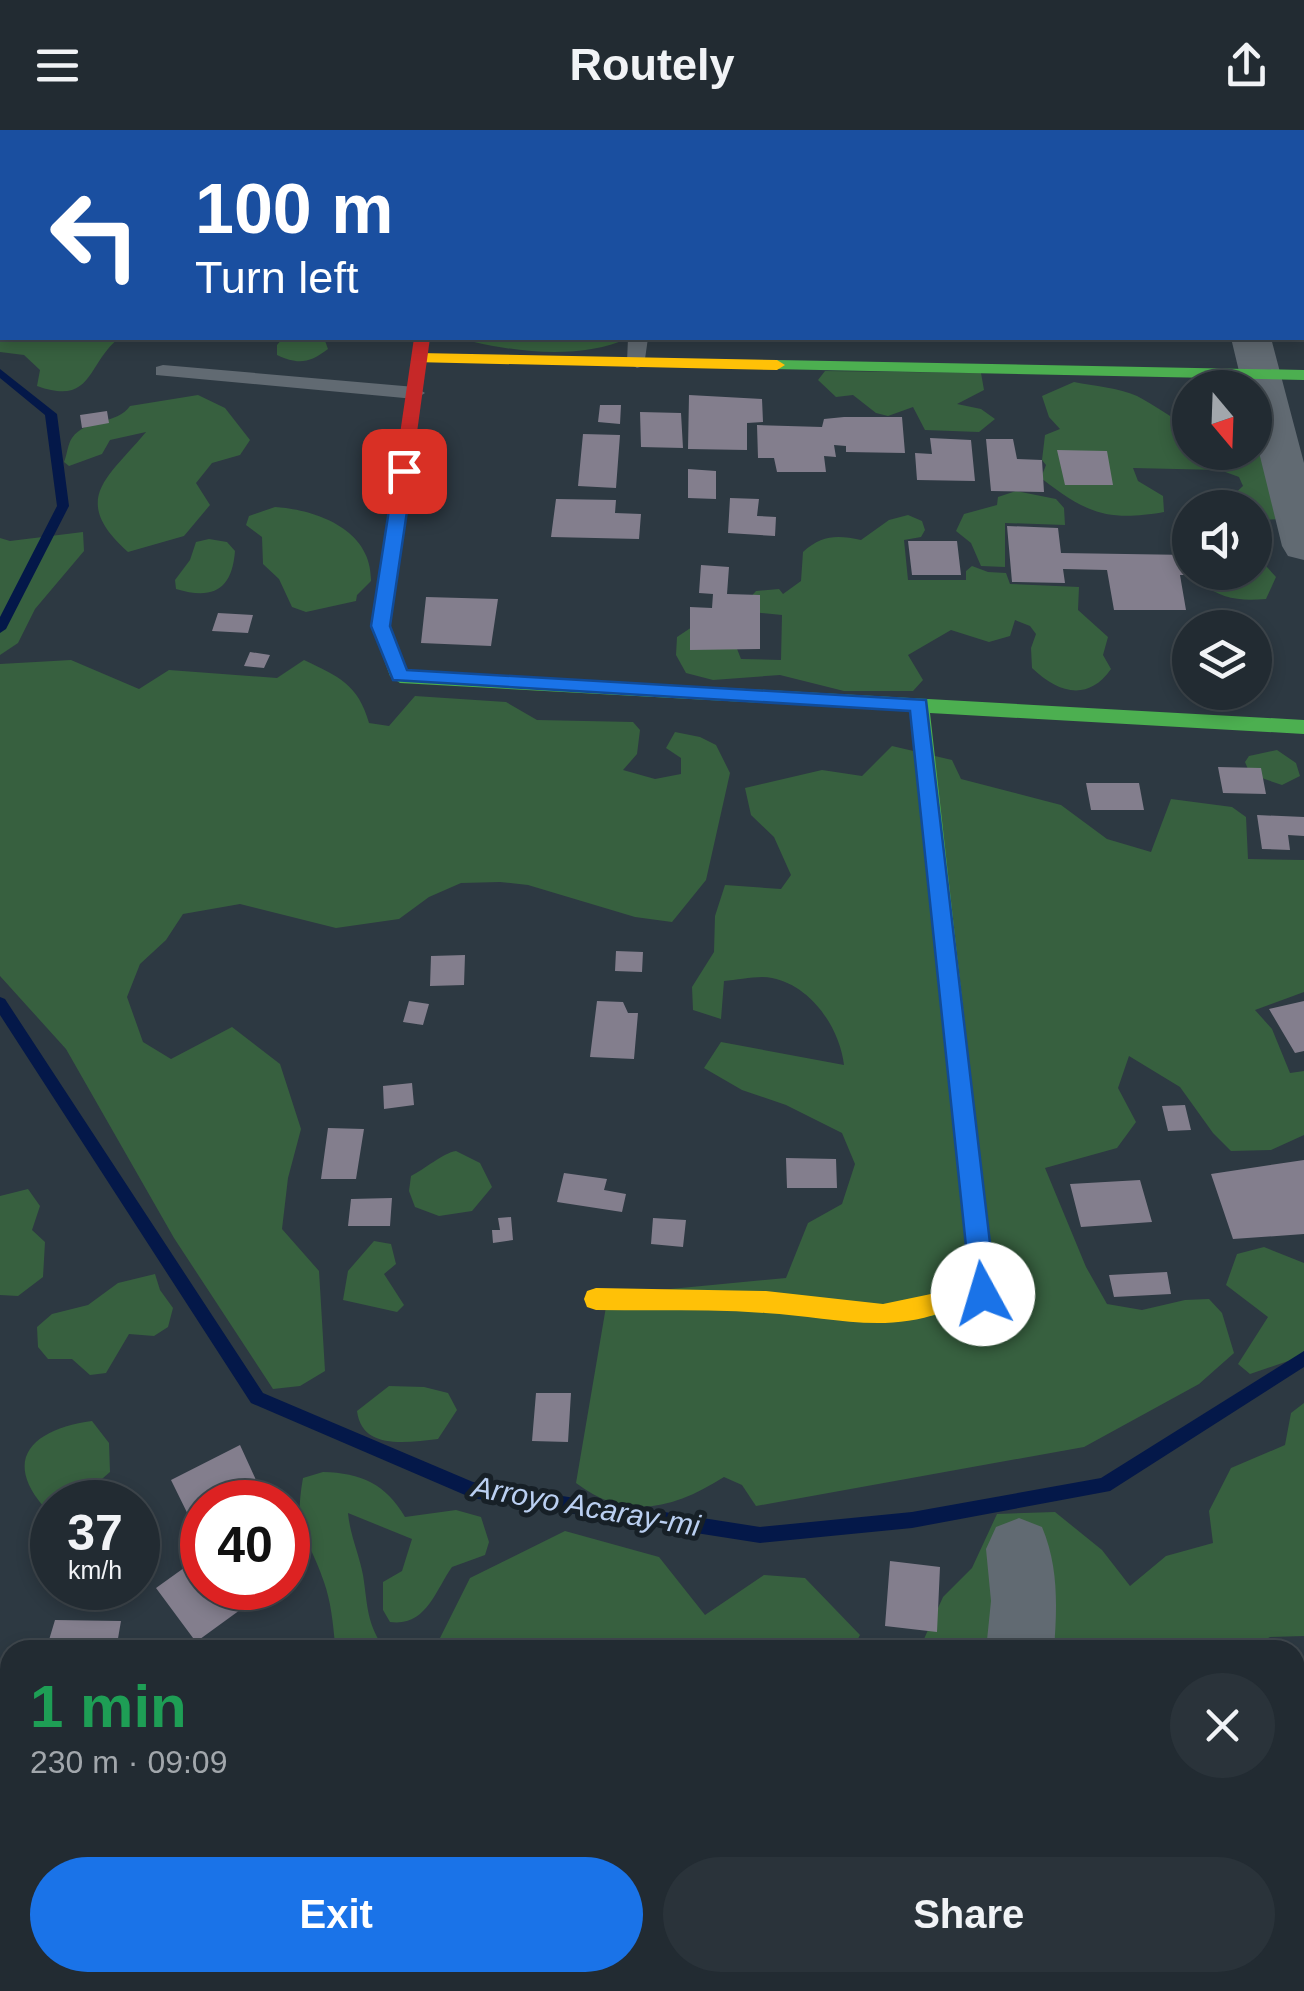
<!DOCTYPE html>
<meta charset="utf-8">
<style>
body{margin:0;font-family:Arial,sans-serif;background:#2a333a;color:#f1f3f6;height:100vh;display:flex;flex-direction:column;font-size:38px;white-space:nowrap}
*{box-sizing:border-box;margin:0}
p{font-size:32px;color:#a2a7ac}
.icon{flex:none;width:55px;height:55px;fill:none;stroke:currentColor;stroke-width:2;stroke-linecap:round;stroke-linejoin:round}
.map{position:relative;flex:1;overflow:hidden}
.details{position:absolute;left:0px;top:1510px;width:1305px;height:352px;display:flex;flex-direction:column;background:#222b32;border-radius:30px 30px 0 0;box-shadow:0 5px 15px #0003,0 0 0 2px #3f474d}
.details>*{flex:none}
.guide{position:absolute;left:0px;top:0px;width:1305px;height:210px;box-shadow:0 5px 15px #0003,0 0 0 2px #3f474d;background:#1a4fa0;color:#fff;overflow:hidden}
.needle{width:65px;rotate:161deg}
.fabs{position:absolute;left:1172px;top:240px;display:grid;gap:20px}
.fabs a{display:grid;place-items:center;width:100px;height:100px;border-radius:50%;background:#222b32;box-shadow:0 5px 15px #0003,0 0 0 2px #3f474d;font-size:50px}
.speed{position:absolute;left:30px;top:1350px;display:flex;gap:20px;font-size:50px;font-weight:700;text-align:center}
.speed>*{display:grid;place-content:center;width:130px;height:130px;border-radius:50%;background:#222b32;box-shadow:0 5px 15px #0003,0 0 0 2px #3f474d;line-height:1}
.speed small{font-size:25px;font-weight:400}
.speed .limit{border:15px solid #d22;background:#fff;color:#111}
.pin{position:absolute;display:grid;place-items:center;width:85px;height:85px;color:#fff;margin:-42px;border-radius:20px;box-shadow:0 5px 15px #0006}
.me{position:absolute;width:110px;margin:-55px;rotate:354deg;stroke-linejoin:round;filter:drop-shadow(0 0 8px #0008)}
.turn{display:flex;align-items:center;gap:35px;height:210px;padding:0 30px;font-size:45px}
.turn .icon{width:130px;height:130px;stroke-width:2.5}
.turn b{display:block;font-size:70px;line-height:85px}
.round{display:grid;place-items:center;flex:none;width:105px;height:105px;border-radius:52px;background:#2a333a}
.headline{display:flex;align-items:center;justify-content:space-between;height:170px;padding:0 30px}
h1{font-size:60px;font-weight:700;line-height:75px;color:#1e9e55}
.action{display:flex;gap:20px;margin-top:auto;padding:20px 30px}
.action a{flex:1;height:115px;border-radius:60px;background:#1a73e8;color:#fff;font-size:40px;font-weight:700;line-height:115px;text-align:center}
.action a+a{background:#2a333a;color:#f1f3f6}
header{display:flex;justify-content:space-between;align-items:center;height:130px;padding:0 30px;background:#222b32;font-size:45px;font-weight:700}
.map>svg:first-child{display:block}
</style>
<header><svg class="icon" aria-label="menu" viewBox="0 0 24 24"><path d="M4 6h16M4 12h16M4 18h16"/></svg>Routely<svg class="icon" aria-label="share" viewBox="0 0 24 24"><path d="M12 15V3M7 8l5-5 5 5M5 13v7h14v-7"/></svg></header>
<div class="map">
<svg width="1304" height="1861" viewBox="0 0 1304 1861">
<rect width="100%" height="100%" fill="#2d3942"/>
<path fill="#37603f" d="M0 88 2 208H119C86 235 93 276 37 256L40 240 24 225 0 222Z
M283 208H324L328 219C310 233 298 235 277 225V215Z
M471 208H629C582 229 523 223 474 212Z
M825 241 981 243 984 260 957 274 981 279 995 289 979 302 925 300 913 277 888 286 876 283 853 265 836 267 818 250Z
M1074 252C1094 256 1119 258 1137 266 1155 275 1174 290 1190 297V322H1255V312L1261 309 1283 389 1257 390 1255 378 1229 377 1230 368 1243 356 1239 347 1220 340 1133 338 1138 351 1163 366 1164 382C1107 392 1086 383 1041 348L1046 335 1042 330 1045 305 1060 299 1049 287 1042 266Z
M198 265 225 278 250 310 240 325 212 333 196 353 210 375 184 406 128 422C69 369 108 348 146 302L110 310 102 324 69 336 64 332C67 325 68 313 72 308 86 288 117 295 130 276Z
M1016 361 1056 369 1064 378 1065 395 1005 393V437L981 436 971 413 956 401 964 384 997 375 998 367Z
M275 377C318 380 372 400 371 451L357 465 356 471 306 482 292 477 279 449 263 434 262 407 246 395 249 386Z
M908 385 922 391 925 400 921 407 904 410 908 450H966V441L972 436 988 442 1006 443 1010 454 1079 457 1078 480 1108 507 1103 525 1111 539C1088 572 1058 563 1032 538L1031 518 1036 504 1030 496 1015 490 1010 506 989 512 951 500 908 525 923 550 913 561H844L780 545 713 550 686 543 676 525 677 507 695 495 734 511 741 529 781 530 782 485 752 482 748 470 756 461 779 459 783 464 801 451 803 422C822 405 837 405 861 410L889 390Z
M83 402 84 421 35 479 18 513 0 525V408L10 411Z
M209 409 227 412 235 421C232 460 213 470 176 459L175 450 190 430 196 412Z
M1255 424 1276 447 1266 469C1239 471 1221 469 1200 452L1199 443 1255 442Z
M71 530 139 559 169 540 277 548 304 530C339 547 358 554 369 593L389 596 415 566 506 572 537 590 633 592 640 600 637 624 623 640 655 649 681 644V628L666 618 675 602 700 607 716 615 730 643 706 750 672 792 635 787 528 755 500 752 461 753 429 767 399 789 336 798 240 774 183 784 166 810 140 834 127 867 143 912 171 929 232 897 280 934 301 999 288 1048 282 1099 319 1141 325 1241 300 1256 273 1259 174 1108 66 919 0 846V534Z
M892 616 952 630 961 649 1061 675 1107 709 1151 722 1171 669 1232 677 1246 687 1248 729 1304 730V862L1255 880 1272 899 1290 943 1304 941V1005L1271 1020 1231 1021 1213 1003 1180 957 1129 926 1118 958 1136 992 1117 1018 1045 1038 1086 1137 1107 1174 1142 1180 1185 1170 1209 1169 1222 1183 1234 1223 1199 1254 1084 1317 756 1376 742 1355 724 1347C675 1378 627 1392 576 1353L608 1165 786 1148 808 1093 842 1074 855 1034 842 1003 786 975 742 960 704 938 721 912 844 935C840 899 812 856 772 848 759 845 739 850 724 851L721 889 693 880 692 857 714 822 715 786 725 755 781 759 791 745 774 707 751 685 745 658 822 640 862 646Z
M1277 620 1296 633 1300 646 1282 655 1250 644 1245 632 1249 626Z
M456 1021 480 1033 492 1057 472 1081 439 1086 415 1077 409 1061 411 1046C425 1039 443 1023 456 1021Z
M28 1059 40 1076 32 1100 45 1112 43 1147 18 1166 0 1165V1066Z
M374 1111 391 1114 396 1134 384 1144 404 1175 397 1182 343 1170 348 1141Z
M1264 1117 1304 1133V1221L1294 1229 1250 1244 1238 1234 1268 1187 1226 1155 1237 1124Z
M155 1144 160 1160 173 1178 168 1197 154 1206 129 1204 106 1243 90 1245 72 1229H48L38 1217 37 1197 52 1184 88 1175 118 1153Z
M389 1256 424 1257 448 1263 457 1280 438 1309C408 1312 362 1321 357 1281Z
M1304 1273V1506L1270 1507 1248 1520H919L943 1467 972 1438 997 1384 1055 1382 1102 1420 1130 1456 1166 1426 1213 1413 1209 1381 1231 1338 1285 1315 1291 1283Z
M92 1291 109 1313 110 1342 88 1361 43 1376C0 1325 39 1298 92 1291Z
M323 1342C361 1343 386 1354 405 1387L456 1380 481 1387 489 1412 485 1425 452 1437C435 1461 426 1497 390 1492L383 1480V1452L402 1441 412 1409 348 1383C350 1405 359 1424 363 1445 368 1477 366 1492 385 1520H337L335 1514C333 1493 331 1472 324 1452 308 1404 293 1405 303 1348Z
M565 1401 659 1427 705 1485 764 1445 805 1448 860 1505 852 1520H434L470 1448Z
M1295 1589 1304 1594V1719L1295 1736Z
M0 1753 10 1758V1852L81 1853 80 1861H0Z"/>
<g fill="none" stroke-linecap="round" stroke-linejoin="round">
<path fill="#041849" fill-rule="evenodd" d="M0 239 57 284 69 376 6 499 0 503V487L57 376 45 285 0 248Z
M0 867 5 869 263 1263 473 1352 760 1397 912 1382 1101 1348 1304 1221V1237L1110 1361 912 1398 760 1413 472 1368 251 1273 0 885Z"/>
</g>
<path fill="#837e8d" d="M689 265 762 269 763 292 747 293V320L688 319Z
M600 275H621L620 294 598 292Z
M107 281 109 293 82 298 80 285Z
M640 282 681 283 683 318 641 317Z
M844 287H902L905 323 846 322V316L834 315 836 327 824 326 826 342H777L774 328H758L757 295 822 297 824 289Z
M583 304 620 305 616 358 578 356Z
M930 308 971 310 975 351 917 350 915 323 932 324Z
M986 309H1013L1017 329 1042 330 1044 362 991 361Z
M1057 320 1107 321 1113 355H1065Z
M688 339 716 341V369L688 368Z
M730 368 759 369 757 386 776 387 775 406 728 403Z
M556 369 616 370 615 383 641 384 639 409 551 407Z
M1007 396 1058 398 1061 423 1190 425V445H1180L1186 480H1114L1107 440 1063 439 1065 453 1012 452Z
M908 411H957L961 445H912Z
M701 435 729 437 727 464 760 465V519L690 520V477L712 478 713 464 699 463Z
M426 467 498 469 491 516 421 513Z
M218 483 253 485 248 503 212 501Z
M250 522 270 525 264 538 244 536Z
M1218 637 1261 638 1266 664 1223 663Z
M1086 653H1139L1144 680H1091Z
M1257 685 1304 687V706L1288 705 1290 720 1262 719Z
M616 821 643 822 642 842 615 841Z
M465 825 464 855 430 856 431 826Z
M409 871 429 874 423 895 403 892Z
M597 871 623 872 628 883H638L634 929 590 927Z
M1304 871V921L1295 923 1269 879Z
M412 953 414 975 384 979 383 956Z
M1185 975 1191 1000 1168 1001 1162 976Z
M328 998 364 999 356 1049H321Z
M786 1028 836 1029 837 1058H787Z
M1304 1030V1104L1233 1109 1211 1044Z
M564 1043 607 1049 604 1060 626 1064 622 1082 557 1072Z
M1140 1050 1152 1092 1081 1097 1070 1054Z
M392 1068 390 1096H348L351 1069Z
M511 1087 513 1110 493 1113 492 1100H500L498 1088Z
M653 1088 686 1090 683 1117 651 1114Z
M1167 1142 1171 1164 1114 1167 1109 1145Z
M536 1263H571L568 1312 532 1311Z
M240 1315 266 1372H202V1413L171 1350Z
M202 1425V1458H242L251 1472 196 1512 156 1458Z
M890 1431 940 1437 937 1502 885 1496Z
M55 1490 121 1491 116 1520H46Z
M184 1852H222L258 1856 257 1861H183Z
M331 1852H412L410 1861H329Z
M506 1852H580L578 1861H505Z"/>
<g fill="none" stroke-linecap="round" stroke-linejoin="round">
<path fill="#616a72" fill-rule="evenodd" d="M628 208H648L644 236 637 238 627 232Z
M163 235 415 257 425 263 415 269 156 245V237Z"/>
<path fill="#616a72" fill-rule="evenodd" d="M1182 0H1218V2H1183Z
M1231 208H1271L1304 333V430L1288 426 1282 416 1255 306V258H1243Z
M1019 1388 1042 1397C1059 1437 1057 1478 1054 1520H986L991 1471 986 1419 996 1397Z
M89 1852H163L162 1861H88Z
M685 1852H759L760 1861H686Z
M900 1852H974L971 1861H897Z"/>
<path fill="#4caf50" fill-rule="evenodd" d="M777 230 1304 240V250L771 239 769 235Z
M387 449 396 455 390 497 407 540 1304 590V604L930 583 995 1164 992 1172 931 1186 922 1183 919 1175 922 1167 970 1156 910 581 400 553 390 546 372 497 378 455Z"/>
<path fill="#ffc107" fill-rule="evenodd" d="M419 223 777 230 785 235 777 240 413 232V224Z
M596 1158 766 1161 883 1174 931 1164 940 1167 943 1175 940 1183C881 1204 825 1186 765 1183 709 1179 652 1181 596 1180L587 1177 584 1169 587 1161Z"/>
<path fill="#c62828" fill-rule="evenodd" d="M414 208H430L396 455 387 461 378 455Z"/>
</g>
<path fill="#1a73e8" stroke="#114b97" stroke-width="2.5" d="M404 335 413 341 390 496 407 540 926 570 996 1164 992 1171 983 1175 974 1171 971 1164 910 581 393 550 371 496 395 341Z"/>
<g text-anchor="middle" dominant-baseline="central" stroke-width="10" stroke-linejoin="round" paint-order="stroke">
<g font-size="30" font-style="italic" fill="#bacff1" stroke="#172027">
<text transform="translate(586 1376) rotate(10)">Arroyo Acaray-mi</text>
</g>
</g>
</svg>
<div class="fabs">
<a><svg class="needle" viewBox="-14 -14 28 28"><path d="M0-13l5 13h-10z" fill="#e53935"/><path d="M0 13l5-13h-10z" fill="#a2a7ac"/></svg></a>
<a><svg class="icon" aria-label="sound" viewBox="0 0 24 24"><path d="M4 9h4l5-4v14l-5-4H4zM17 9q2 3 0 6"/></svg></a>
<a><svg class="icon" aria-label="layers" viewBox="0 0 24 24"><path d="M12 4l9 5-9 5-9-5zM3 14l9 5 9-5"/></svg></a>
</div>
<div class="speed"><div>37<small>km/h</small></div><div class="limit">40</div></div>
<div class="pin" style="left:404px;top:341px;background:#d93025"><svg class="icon" aria-label="arrive" viewBox="0 0 24 24"><path d="M6 21V4h12l-3 4 3 4H6"/></svg></div>
<svg class="me" style="left:983px;top:1164px" viewBox="-20 -20 40 40"><circle r="19" fill="#fff"/><path d="M0-13L10 11 0 6-10 11z" fill="#1a73e8"/></svg>
<div class="guide">
<div class="turn"><svg class="icon" aria-label="left" viewBox="0 0 24 24"><path d="M17 20v-9H6M10 6l-5 5 5 5"/></svg><div><b>100 m</b>Turn left</div></div>
</div>
<section class="details">
<div class="headline"><div><h1>1 min</h1><p>230 m · 09:09</p></div><a class="round"><svg class="icon" aria-label="close" viewBox="0 0 24 24"><path d="M6 6l12 12M18 6L6 18"/></svg></a></div>
<div class="action"><a>Exit</a><a>Share</a></div>
</section>
</div>
